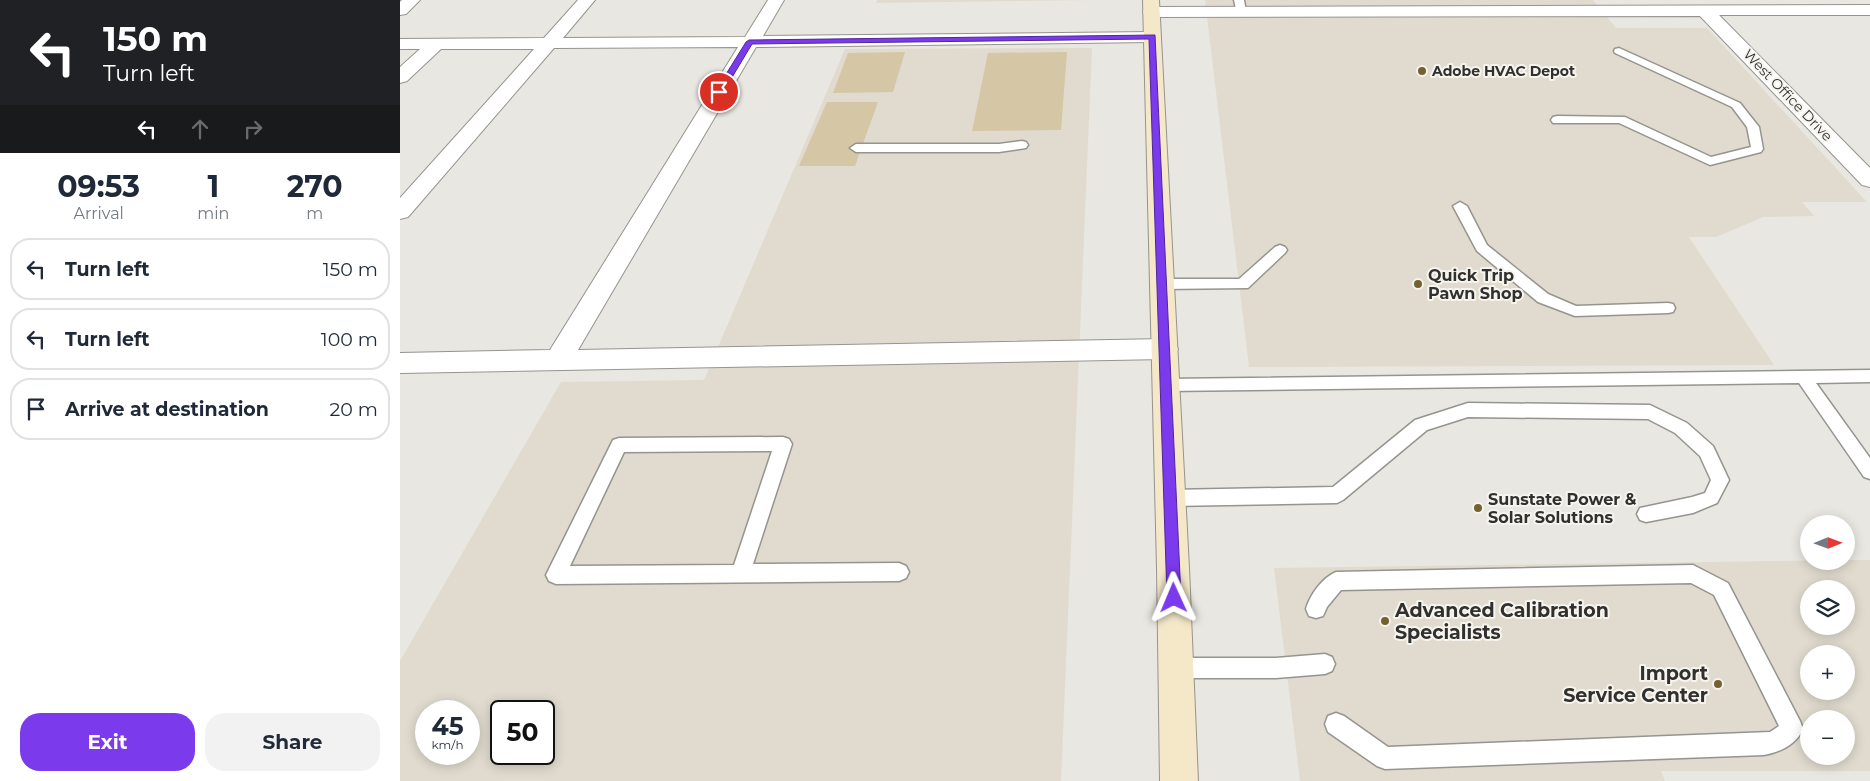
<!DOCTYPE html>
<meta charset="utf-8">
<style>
body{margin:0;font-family:Montserrat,sans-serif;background:#f2f2f3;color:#1f2937;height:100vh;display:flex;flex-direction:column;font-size:19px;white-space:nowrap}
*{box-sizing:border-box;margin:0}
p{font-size:16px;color:#747a83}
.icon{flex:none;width:28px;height:28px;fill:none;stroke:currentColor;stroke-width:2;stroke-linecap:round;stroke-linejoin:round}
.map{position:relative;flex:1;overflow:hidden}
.panel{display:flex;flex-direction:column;background:#fff;width:400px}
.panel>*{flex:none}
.guide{background:#202124;color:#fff;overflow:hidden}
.needle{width:32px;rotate:89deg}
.tools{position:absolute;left:1400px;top:515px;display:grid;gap:10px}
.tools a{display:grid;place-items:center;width:55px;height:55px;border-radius:50%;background:#fff;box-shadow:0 2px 12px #0003;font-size:25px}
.speed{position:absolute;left:15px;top:700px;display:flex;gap:10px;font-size:25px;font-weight:700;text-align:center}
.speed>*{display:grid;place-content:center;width:65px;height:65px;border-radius:50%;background:#fff;box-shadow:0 2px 12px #0003;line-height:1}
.speed small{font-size:12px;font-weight:400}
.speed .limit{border:2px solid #111;border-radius:8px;background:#fff;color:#111}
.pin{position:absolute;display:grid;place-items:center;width:42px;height:42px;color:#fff;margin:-21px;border:2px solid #fff;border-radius:50%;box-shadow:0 1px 5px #0007}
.me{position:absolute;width:55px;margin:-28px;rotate:359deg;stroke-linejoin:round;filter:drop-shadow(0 0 4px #0008)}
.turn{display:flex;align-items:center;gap:18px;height:105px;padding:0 20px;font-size:22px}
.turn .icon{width:65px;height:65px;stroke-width:2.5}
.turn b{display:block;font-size:35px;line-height:42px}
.lanes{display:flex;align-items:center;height:48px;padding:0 20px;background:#0003;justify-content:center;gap:25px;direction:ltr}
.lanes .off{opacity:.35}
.eta{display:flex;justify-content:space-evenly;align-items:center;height:85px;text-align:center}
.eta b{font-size:30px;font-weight:700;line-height:35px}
.cta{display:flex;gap:10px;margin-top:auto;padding:10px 20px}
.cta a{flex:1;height:58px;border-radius:20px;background:#7c3aed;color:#fff;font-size:20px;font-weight:700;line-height:58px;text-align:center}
.cta a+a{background:#f2f2f3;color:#1f2937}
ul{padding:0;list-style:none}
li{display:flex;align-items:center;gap:15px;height:62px;margin:0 10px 8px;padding:0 10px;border:2px solid #e0e1e3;border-radius:20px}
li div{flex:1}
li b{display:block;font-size:19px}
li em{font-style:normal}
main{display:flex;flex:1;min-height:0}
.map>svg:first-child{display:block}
</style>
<main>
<section class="panel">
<div class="guide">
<div class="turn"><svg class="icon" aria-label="left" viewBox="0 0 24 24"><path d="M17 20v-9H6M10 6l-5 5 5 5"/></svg><div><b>150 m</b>Turn left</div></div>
<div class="lanes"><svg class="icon" aria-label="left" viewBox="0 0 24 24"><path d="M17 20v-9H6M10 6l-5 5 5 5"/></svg><svg class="icon off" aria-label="ahead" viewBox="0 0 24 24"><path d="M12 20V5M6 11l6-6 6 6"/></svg><svg class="icon off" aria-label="right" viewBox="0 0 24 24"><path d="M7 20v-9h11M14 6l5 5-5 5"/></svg></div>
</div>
<div class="eta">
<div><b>09:53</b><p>Arrival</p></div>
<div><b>1</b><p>min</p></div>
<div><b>270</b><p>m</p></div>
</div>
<ul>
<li><svg class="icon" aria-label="left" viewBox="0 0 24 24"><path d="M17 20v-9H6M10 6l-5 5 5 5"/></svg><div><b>Turn left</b></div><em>150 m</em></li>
<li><svg class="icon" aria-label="left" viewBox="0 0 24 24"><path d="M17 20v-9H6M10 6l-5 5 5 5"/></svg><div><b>Turn left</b></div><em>100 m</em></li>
<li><svg class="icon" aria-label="arrive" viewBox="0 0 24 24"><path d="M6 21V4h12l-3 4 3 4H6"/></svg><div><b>Arrive at destination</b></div><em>20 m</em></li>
</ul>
<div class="cta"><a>Exit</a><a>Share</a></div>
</section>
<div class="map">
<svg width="1470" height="781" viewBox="0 0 1470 781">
<rect width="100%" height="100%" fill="#e9e7e1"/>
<path fill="#e0dbce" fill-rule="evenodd" d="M477 0H694L476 3Z
M805 0H1193L1216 28H1307L1467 202H1402L1414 216 1363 217 1316 237H1289L1374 365 849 367Z
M692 48 661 781H0V661L161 382 304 380 445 49ZM26 711H69V754H26ZM101 711H144V754H101Z
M1446 560H1470V771H1261L1265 781H900L874 568ZM1409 589H1446V626H1409ZM1409 654H1446V691H1409ZM1409 719H1446V756H1409Z"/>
<path fill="#d5c6a5" d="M505 52 493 92 433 93 448 53Z
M667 52 661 130 572 131 588 53Z
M427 102H478L455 166H399Z"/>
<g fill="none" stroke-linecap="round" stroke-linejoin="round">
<g stroke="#96948f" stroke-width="3">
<path id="lane" d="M834 0H844L846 12 845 14H837Z
M1219 48 1340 103 1359 127 1363 149 1361 152 1310 165 1219 123H1153L1151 120 1153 117 1157 116 1225 117 1311 157 1351 147 1347 127 1332 107 1215 53 1214 51 1215 49Z
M622 141 626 142 628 145 626 148 599 152H456L450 148 456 144H599Z
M1060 202 1067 206 1087 245 1148 294 1176 306 1268 303 1273 304 1275 308 1273 312 1268 313 1175 316 1138 302 1077 251 1053 206Z
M880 245 885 247 887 250 885 253 848 288 762 289 757 288 755 284 757 280 762 279H839L875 247Z
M1470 370V382L1416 383 1470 458V479L1464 477 1399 383 765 391 759 389 757 385 759 381 765 379Z
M1068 403 1250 405 1287 423 1313 446 1329 480 1317 503 1293 513 1246 522 1240 520 1237 514 1240 508 1292 497 1305 493 1311 480 1300 456 1275 433 1248 419 1068 417 1027 430 943 500 937 503 770 506 764 503 761 498 764 493 770 490 933 487 1015 420Z
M383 437 389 439 392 444 353 564 499 563 506 566 509 572 506 578 499 581 156 584 149 581 146 575 149 569 213 440 219 438ZM372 451 334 565 170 566 224 452Z
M1293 565 1328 583 1400 721 1403 729C1396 745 1380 752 1364 755L985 769 977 766 928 732 925 724 928 716 936 713 944 716 988 747 1370 732 1379 726 1314 595 1291 583 941 590 927 607 923 616 916 618 909 616 906 609C910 595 922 578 936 572Z
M925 654 932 657 935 664 932 671 925 674 876 678H776L769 675 766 668 769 661 776 658H876Z"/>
</g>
<g stroke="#96948f" stroke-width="2">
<path id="street" d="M2 0H20L6 14 0 15V2Z
M178 0H195L163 38 345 37 368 0H384L363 36 752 32 758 33 761 37 758 41 752 42 356 47 178 350 765 339 774 342 778 349 774 356 765 359 0 373V353L150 350 338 47 154 48 8 217 0 219V198L134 49H41L7 81 0 83V67L20 49H0V39L144 38Z
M1470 5V15H1319L1470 168V187L1462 185 1300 16 751 17 745 16 743 12 745 8 751 7Z"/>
</g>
<g stroke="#96948f" stroke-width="2">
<path id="secondary" d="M743 0H759L789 568 798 781H760L757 568Z"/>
</g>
<use href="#lane" fill="#fff" fill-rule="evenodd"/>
<use href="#street" fill="#fff" fill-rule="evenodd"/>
<use href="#secondary" fill="#f4e8c9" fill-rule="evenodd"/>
</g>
<path fill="#7c3aed" stroke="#51269a" d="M755 35 781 598 779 603 774 605 769 603 767 598 749 39 352 44 322 94 315 92 346 42 349 40Z"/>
<g fill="#756130" stroke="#f6f4ee" stroke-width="2">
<circle cx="1022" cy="71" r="5"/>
<circle cx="1018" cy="284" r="5"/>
<circle cx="1078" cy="508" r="5"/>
<circle cx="985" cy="621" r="5"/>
<circle cx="1318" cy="684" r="5"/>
</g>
<g text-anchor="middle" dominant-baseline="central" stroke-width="4" stroke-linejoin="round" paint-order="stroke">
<g font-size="14" font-weight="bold" fill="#31302e" stroke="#f6f4ee" text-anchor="start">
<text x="1032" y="71">Adobe HVAC Depot</text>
</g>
<g font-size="14" fill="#31302e" stroke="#f6f4ee">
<text transform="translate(1388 95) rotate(46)">West Office Drive</text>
</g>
<g font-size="16" font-weight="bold" fill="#31302e" stroke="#f6f4ee" text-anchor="start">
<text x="1028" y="275">Quick Trip<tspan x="1028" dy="18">Pawn Shop</tspan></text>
<text x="1088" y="499">Sunstate Power &amp;<tspan x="1088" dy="18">Solar Solutions</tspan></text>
</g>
<g font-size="19" font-weight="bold" fill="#31302e" stroke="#f6f4ee" text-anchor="start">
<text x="995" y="610">Advanced Calibration<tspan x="995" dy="22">Specialists</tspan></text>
<text x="1308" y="673" text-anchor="end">Import<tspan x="1308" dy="22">Service Center</tspan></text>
</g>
</g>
</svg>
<div class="tools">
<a><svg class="needle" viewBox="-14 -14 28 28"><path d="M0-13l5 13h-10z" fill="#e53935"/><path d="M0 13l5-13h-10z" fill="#747a83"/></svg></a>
<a><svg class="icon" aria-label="layers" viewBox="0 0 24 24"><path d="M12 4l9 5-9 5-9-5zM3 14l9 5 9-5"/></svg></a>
<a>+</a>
<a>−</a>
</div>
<div class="speed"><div>45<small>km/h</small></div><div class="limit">50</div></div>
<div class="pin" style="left:319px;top:92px;background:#d93025"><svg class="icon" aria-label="arrive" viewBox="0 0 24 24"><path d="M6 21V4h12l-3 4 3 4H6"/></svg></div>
<svg class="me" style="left:774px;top:598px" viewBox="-20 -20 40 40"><path d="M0-17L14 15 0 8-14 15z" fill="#7c3aed" stroke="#fff" stroke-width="4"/></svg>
</div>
</main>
